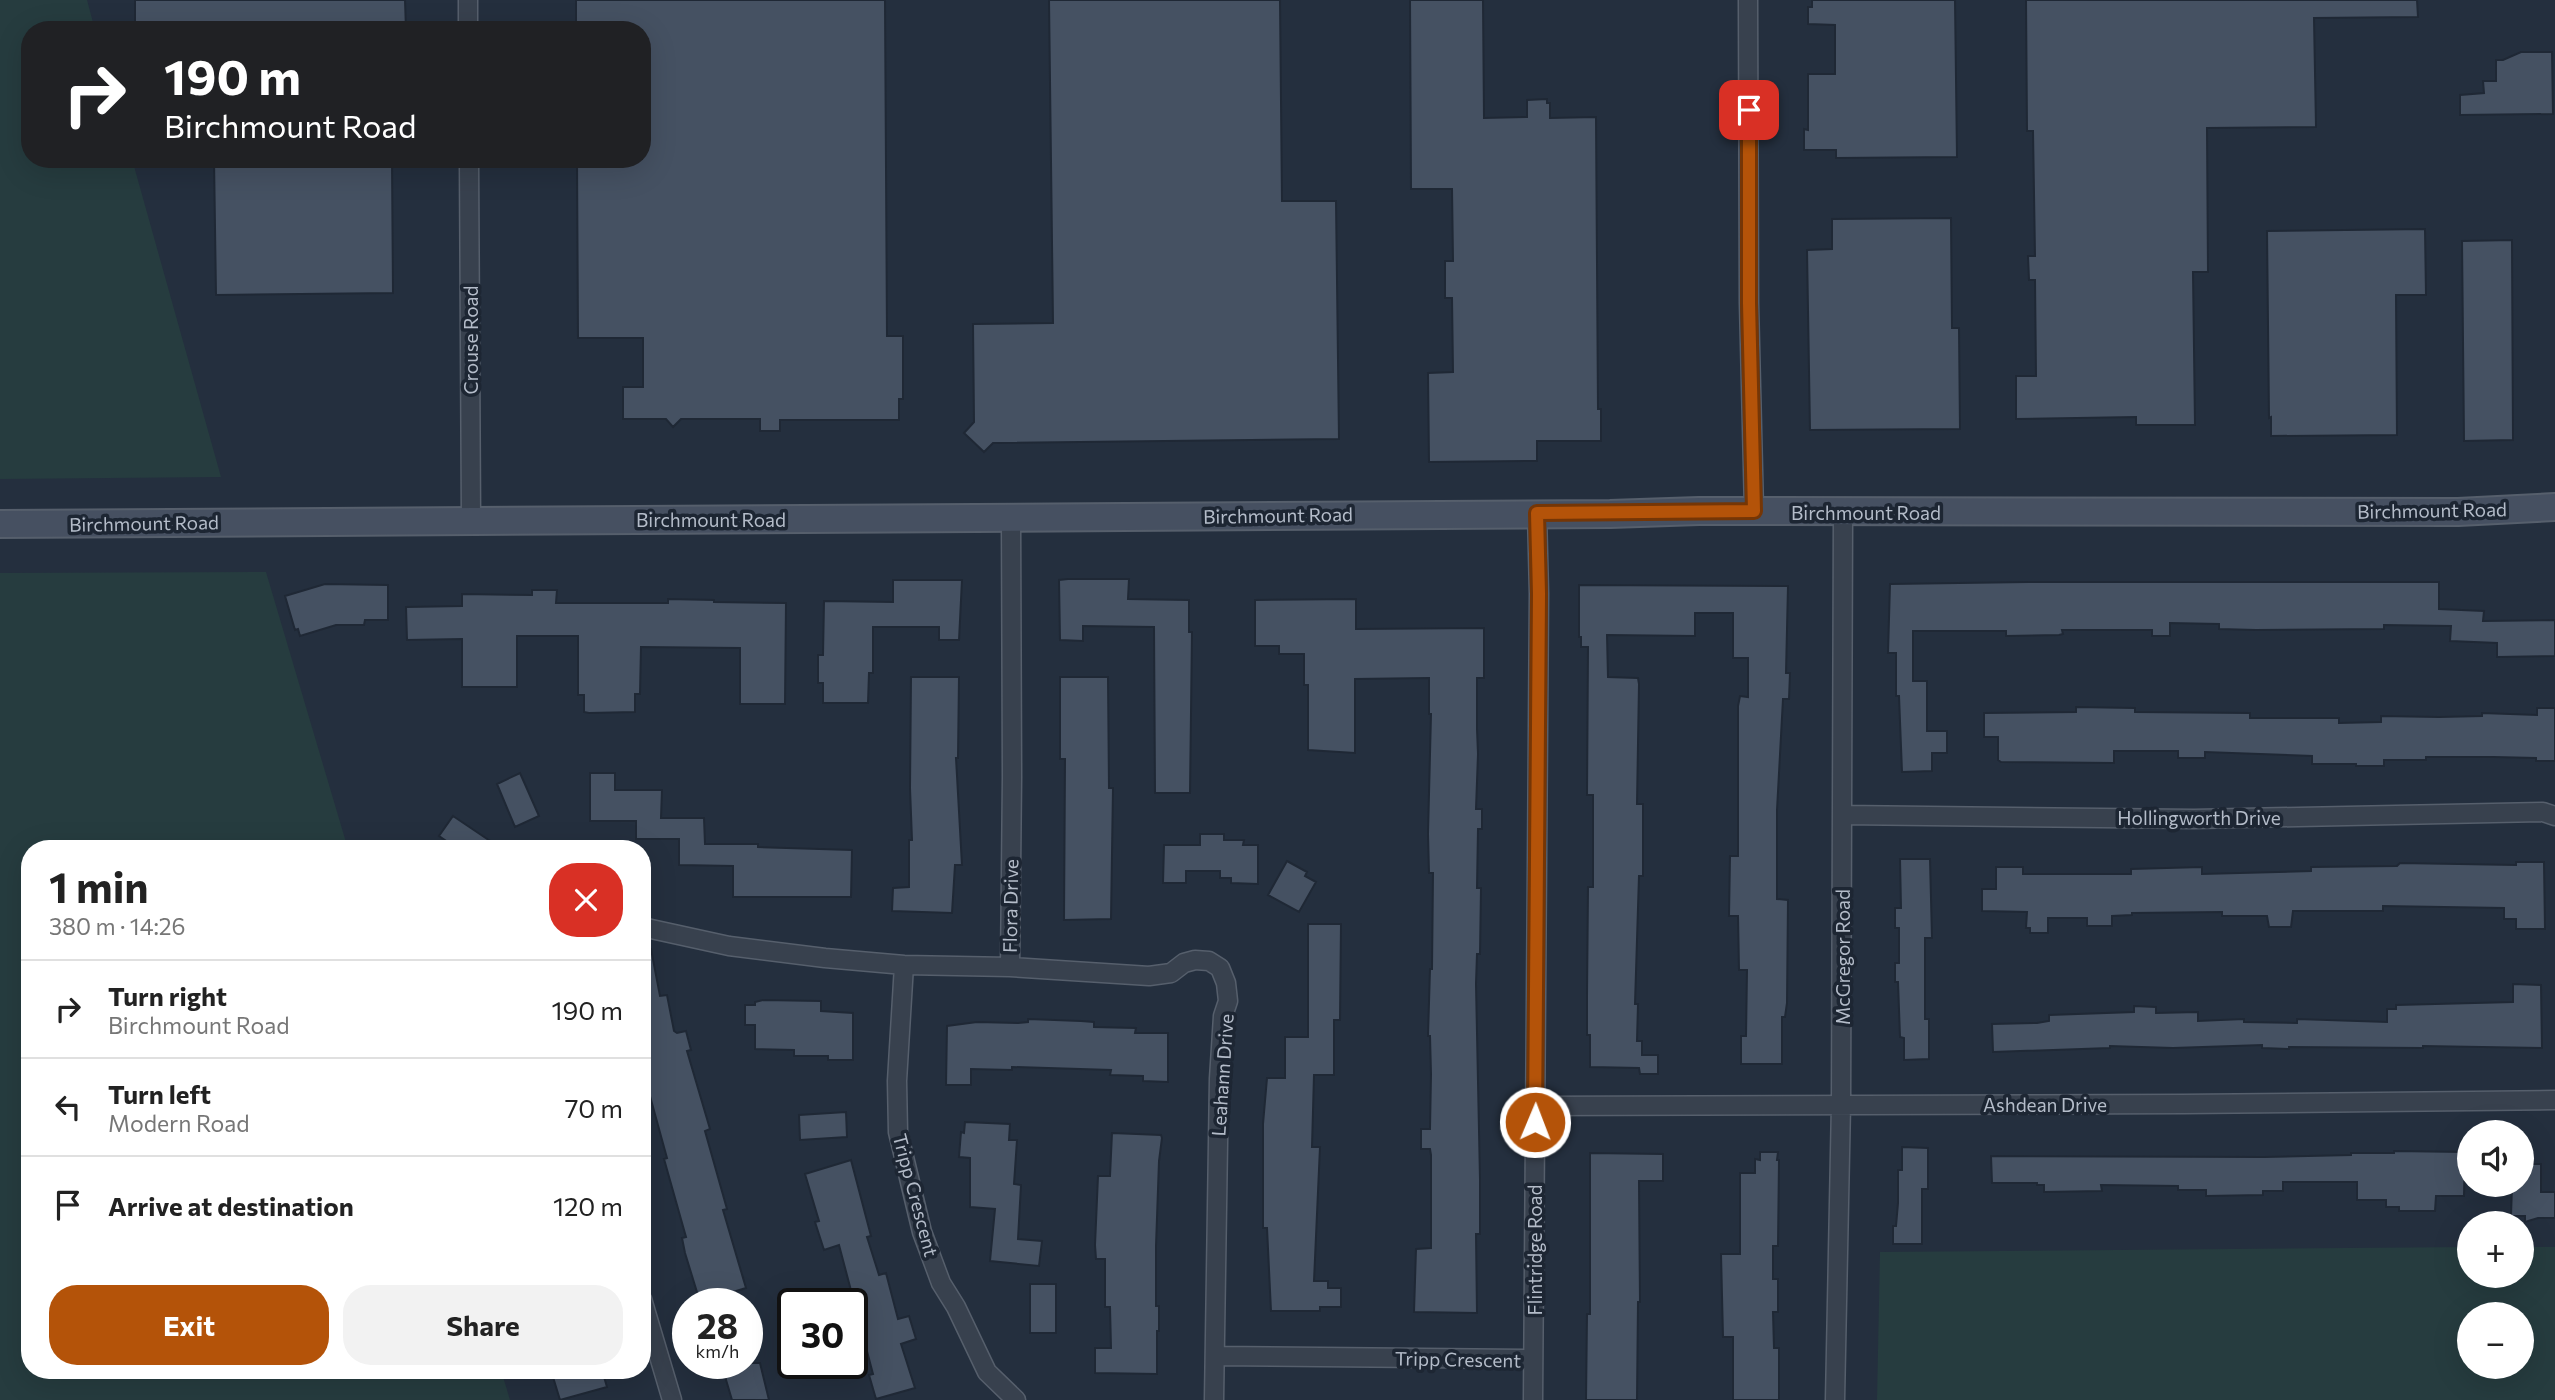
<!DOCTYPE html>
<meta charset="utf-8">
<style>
body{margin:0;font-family:Commissioner,sans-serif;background:#f2f2f2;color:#222;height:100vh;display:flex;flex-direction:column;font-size:26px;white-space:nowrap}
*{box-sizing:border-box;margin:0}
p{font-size:23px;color:#767676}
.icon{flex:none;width:38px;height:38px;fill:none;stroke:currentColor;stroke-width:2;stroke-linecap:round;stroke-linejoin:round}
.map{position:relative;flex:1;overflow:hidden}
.sheet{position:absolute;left:21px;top:840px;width:630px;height:539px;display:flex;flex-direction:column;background:#fff;border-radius:28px;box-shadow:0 7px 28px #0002}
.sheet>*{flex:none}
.banner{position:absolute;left:21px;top:21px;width:630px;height:147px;border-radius:28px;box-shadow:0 7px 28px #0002;background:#202124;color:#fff;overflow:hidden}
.tools{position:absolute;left:2457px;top:1120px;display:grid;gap:14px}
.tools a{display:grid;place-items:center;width:77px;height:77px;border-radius:50%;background:#fff;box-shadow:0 7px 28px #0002;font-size:35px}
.speed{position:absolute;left:672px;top:1288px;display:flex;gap:14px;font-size:35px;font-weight:700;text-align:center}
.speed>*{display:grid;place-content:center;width:91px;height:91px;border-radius:50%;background:#fff;box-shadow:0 7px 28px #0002;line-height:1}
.speed small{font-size:18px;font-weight:400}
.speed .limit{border:4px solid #111;border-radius:10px;background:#fff;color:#111}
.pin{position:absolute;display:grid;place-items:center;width:60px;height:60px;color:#fff;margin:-30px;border-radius:14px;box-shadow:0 4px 10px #0006}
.me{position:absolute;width:77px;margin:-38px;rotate:1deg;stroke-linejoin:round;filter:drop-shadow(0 0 5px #0008)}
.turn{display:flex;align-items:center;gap:24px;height:147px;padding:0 28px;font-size:32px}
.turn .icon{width:91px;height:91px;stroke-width:2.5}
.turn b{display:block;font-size:49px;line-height:60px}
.round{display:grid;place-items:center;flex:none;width:74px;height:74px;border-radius:28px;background:#f2f2f2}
.head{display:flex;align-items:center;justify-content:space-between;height:119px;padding:0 28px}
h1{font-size:42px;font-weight:700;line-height:52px}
.action{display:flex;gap:14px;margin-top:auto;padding:14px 28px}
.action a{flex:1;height:80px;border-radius:28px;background:#b45309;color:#fff;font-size:28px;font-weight:700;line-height:80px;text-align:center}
.action a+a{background:#f2f2f2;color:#222}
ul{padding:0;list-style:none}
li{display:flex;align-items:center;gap:21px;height:98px;padding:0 28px;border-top:2px solid #e0e0e0}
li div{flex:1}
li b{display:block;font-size:26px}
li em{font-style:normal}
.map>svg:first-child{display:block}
</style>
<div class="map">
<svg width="2555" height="1400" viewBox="0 0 2555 1400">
<rect width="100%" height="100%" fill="#242f3e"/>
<path fill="#263c3f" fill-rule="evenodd" d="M0 0H87L95 30H30V159H132L221 477 0 479Z
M266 572 348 849H30V1370H501L510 1400H0V573Z
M2469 1247V1276H2522V1247H2555V1400H1877L1880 1252ZM2522 1314V1367H2469V1314Z"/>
<path fill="#455162" stroke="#1f2835" stroke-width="2" d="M135 0H405L406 30H135Z
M576 0H885L887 336H903V399H899V420H780V431H760V419H681L673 427 666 419H623V387H643V338H578L577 159H642V30H576Z
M1049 0H1280L1282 201H1336L1339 439 993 443 984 452 964 433 974 422 973 324 1053 323Z
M1410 0H1483L1484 118 1527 117V100L1547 99V103H1550V118L1596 117 1598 409H1601V441H1537V461L1429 462 1428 373 1453 372 1452 298H1445V261H1453L1452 189H1411Z
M1812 0H1955L1957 157 1836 158V150H1804V129L1808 130V74H1835V25L1808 24V7H1812Z
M2026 0H2417L2418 17 2314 18 2316 127 2207 128 2208 272H2193L2195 425H2136V417L2016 419V376H2036L2035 280H2029L2028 256H2035L2033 131H2027Z
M2521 52H2552L2553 114 2460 115V95L2484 93 2483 81H2496V60H2503Z
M214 159H392L393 293 216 295Z
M1951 218 1952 328H1959L1960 429 1810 430 1807 250 1832 249V219Z
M2425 229 2426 295H2396L2397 435 2271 436V417L2269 418 2267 231Z
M2512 240 2513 440 2464 441 2462 241Z
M1068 579H1129L1128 599 1189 600V632H1192L1190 793H1155L1154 627 1083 626V641L1060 640 1059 580Z
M893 580H962L959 640H939V627H873V673H869L868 703H823V683H818V655H823L824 601 893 602Z
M2028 582H2439V609L2484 611 2483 621 2555 620V656L2497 657V643L2450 641 2451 626 2384 625V629L2256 630 2219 629V624L2170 623V636H2152V630H2062L2063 634 2059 635 2006 636V631H1913V681H1927V731H1947V753H1932V771L1902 772 1899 696H1896V653H1888L1890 584Z
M325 584 388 585V620H365L364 625H336L300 636 298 629 295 630 285 596Z
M1579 585 1788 586 1786 673H1790L1789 699H1783L1777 810V899L1788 900 1787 1003 1785 1017H1782V1064H1741V1036H1746L1747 970H1739L1738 916H1729L1730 856H1738V706L1740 696 1748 697V658H1733V613H1695V636L1607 635 1608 677 1638 678 1639 684 1637 804H1643V876H1639L1635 1004H1638L1637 1041H1642V1055H1658V1074H1640L1639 1068 1590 1067V1035H1587V995L1588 887H1593V795H1587L1588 647H1581V637H1579Z
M532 590H557L556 603H668V599L714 600V602L786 603 785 704H740V648L641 647 640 694H635V712L589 713 584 712V695H578V636H517V687H462V639L407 640 406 607 462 606V594L532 595Z
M1356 599V629L1484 628V678H1477V729L1478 754 1476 809H1482V829H1478L1477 888H1481L1480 954H1477L1476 984 1480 1179V1234H1476L1477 1313 1414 1312 1416 1249 1431 1248V1155L1430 1149H1421V1129H1430L1431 1074 1430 1036H1428L1430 969H1432L1433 873H1429L1428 834 1431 714H1429V678L1355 679V753L1308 750V685H1304V654H1279V646H1255V600Z
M911 677H959L958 758H956L962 865H955L952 913 892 911 893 888 909 887V840H912L910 788Z
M1060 677H1108L1109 788H1113L1111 919 1064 920 1065 759H1060Z
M2076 707 2135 708V712L2250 713V718H2339V723L2381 722V716L2439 717 2482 716V713L2537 715V708H2555V761H2536V758L2493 757H2426V760H2384V766H2356V764H2312V756L2205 752V758H2178V751H2114V763L2001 762 1998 760V737H1984V713L2076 712Z
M520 773 539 816 515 827 497 784Z
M590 773H615V790H662L661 818H704L705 844H758V847L852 850 851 897H733V866L679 865V839H636V821H590Z
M453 816 502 849H458L439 836Z
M1200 834H1224V840H1244L1243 845H1258V884L1231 883V878H1220V871H1186V883H1163L1164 845H1200Z
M1900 859H1930L1932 938H1925V1019H1929V1059L1904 1060V1038L1900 1037 1898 982H1895V963H1899V928H1895V908H1901Z
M1287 861 1307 872 1305 876 1316 882 1299 912 1268 895Z
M2516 862H2544L2545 929H2516V919H2504V908L2383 906V911H2293L2291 927H2269L2267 916H2222V912L2132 913V915L2112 916V926H2087V918H2048V933H2030V928H2026L2027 912 1982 911V889H1996V867H2023V874H2131V869L2202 867V874L2311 871V867L2397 866 2400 863 2516 865Z
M1308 924H1341L1340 1020H1334V1075H1314L1312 1147H1320L1314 1281H1328V1288H1341V1307H1320V1311H1271L1267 1228H1263V1124L1267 1078H1285V1037H1308Z
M651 949 660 996 667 995 674 1031 677 1033 686 1031 691 1050 687 1051 710 1129 705 1131 727 1209 723 1210 746 1288 700 1302 685 1253 682 1238 686 1237 664 1159 667 1158 642 1067V950Z
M2513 984 2541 985 2542 1048 2423 1046V1048L2289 1047V1049L2262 1048V1045L2173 1048 2110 1046V1048L1993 1052 1992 1024 2037 1023 2049 1021V1015L2134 1012V1006L2156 1007V1013L2198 1012V1021L2244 1019V1022L2297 1023V1019L2387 1022V1009H2396V1005L2513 1002Z
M763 1000 821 1001V1011L853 1013V1060H828V1056H794V1050L755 1049V1025H745V1005H755V1002Z
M1028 1019 1081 1021 1094 1022V1027L1136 1028 1135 1033H1168V1082L1143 1081V1076L1110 1075 1111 1070 1012 1067V1070L971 1069V1085H946L947 1026 977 1022 1018 1023 1028 1022Z
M846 1112 847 1137 800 1140 799 1115Z
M965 1122 1010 1124 1009 1140H1017L1014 1184 1021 1185 1018 1239 1042 1241 1039 1266 990 1261 995 1209 970 1207V1158L959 1157 961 1132 964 1133Z
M1112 1133 1161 1135 1162 1138 1159 1161 1156 1246V1306H1159V1331H1157V1374L1095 1373V1348H1111L1110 1307H1105V1259H1096L1095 1245 1098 1176H1110Z
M1902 1147 1928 1148V1189H1922V1244H1893V1226H1896L1898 1203V1170H1902Z
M2394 1151 2465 1152 2464 1196H2436L2435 1211H2399V1207H2386V1200H2357V1182H2283V1191H2263V1195L2206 1196V1190H2178V1186L2101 1185 2102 1191 2044 1192V1185H2037V1183H1992L1991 1156 2264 1157 2351 1155V1153H2394Z
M1760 1152H1778L1777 1160H1779L1778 1246H1773V1279H1778V1312H1773L1774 1348H1779V1400H1733V1337H1723L1721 1254H1740V1173H1755V1159L1760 1160Z
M1590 1153 1663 1154V1181H1639L1640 1302H1638L1637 1400H1586L1587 1314H1590Z
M851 1160 871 1236 867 1237 879 1275 886 1273 898 1319 909 1316 916 1339 901 1344 915 1388 876 1399 869 1375 873 1374 839 1245 824 1250 815 1222 819 1221 805 1174Z
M2522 1164H2541V1192H2555V1218H2538L2525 1222V1216H2511L2512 1185H2522Z
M1030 1284H1056V1333H1030Z
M721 1363H760L769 1400H732Z
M578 1370H602L607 1387 560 1400 553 1377Z"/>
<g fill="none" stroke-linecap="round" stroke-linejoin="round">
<g stroke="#565f6c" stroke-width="21">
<path id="minor" d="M468 0V30
M1748 0 1749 303 1754 511
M469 159 471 520
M1843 815 2194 819 2543 812 2555 816
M642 927 729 946 825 958 904 965 1010 967 1149 976 1171 973 1184 963 1195 960 1209 961 1220 968 1226 983 1228 1001 1223 1016 1219 1079 1214 1400
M904 965 897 1081 898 1132 922 1232 941 1283 956 1307 987 1372 1016 1400
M1010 967 1012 777 1011 517
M1535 1106 2184 1104 2555 1100
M642 1299 672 1400
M1216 1356 1533 1359
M1533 1400 1539 594 1537 513
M1835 1400 1841 1104 1843 513"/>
</g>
<g stroke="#565f6c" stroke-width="30">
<path id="secondary" d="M0 524 1610 514 1699 511 2458 512 2555 507"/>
</g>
<use href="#minor" stroke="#38414e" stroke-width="18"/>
<use href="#secondary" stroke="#465061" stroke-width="26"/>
</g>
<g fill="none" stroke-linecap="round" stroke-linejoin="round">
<g stroke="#753606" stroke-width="18">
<path id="route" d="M1535 1122 1539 594 1537 513 1754 511 1749 303V110"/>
</g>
<use href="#route" stroke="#b45309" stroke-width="12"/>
</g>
<g text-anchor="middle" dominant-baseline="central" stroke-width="7" stroke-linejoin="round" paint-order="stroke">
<g font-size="19" fill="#b4bcc9" stroke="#1d2633">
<text transform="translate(470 340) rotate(-90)">Crouse Road</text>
<text transform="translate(2432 510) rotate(-1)">Birchmount Road</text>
<text x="1866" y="512">Birchmount Road</text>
<text transform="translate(1278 515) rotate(-1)">Birchmount Road</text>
<text x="711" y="519">Birchmount Road</text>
<text transform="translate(144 523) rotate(-1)">Birchmount Road</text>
<text x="2199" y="817">Hollingworth Drive</text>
<text transform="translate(1010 906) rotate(-89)">Flora Drive</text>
<text transform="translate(1842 957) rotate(-90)">McGregor Road</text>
<text transform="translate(1222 1075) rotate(-86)">Leahann Drive</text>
<text x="2045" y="1104">Ashdean Drive</text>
<text transform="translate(916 1195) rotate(75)">Tripp Crescent</text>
<text transform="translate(1534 1250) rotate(-90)">Flintridge Road</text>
<text transform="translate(1458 1359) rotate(1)">Tripp Crescent</text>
</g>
</g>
</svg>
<div class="tools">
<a><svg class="icon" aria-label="sound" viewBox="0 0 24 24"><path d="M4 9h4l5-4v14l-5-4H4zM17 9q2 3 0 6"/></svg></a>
<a>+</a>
<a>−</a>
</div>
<div class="speed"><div>28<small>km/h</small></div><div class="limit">30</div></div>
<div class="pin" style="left:1749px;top:110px;background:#d93025"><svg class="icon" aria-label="arrive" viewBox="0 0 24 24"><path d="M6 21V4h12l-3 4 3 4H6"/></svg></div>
<svg class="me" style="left:1535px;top:1122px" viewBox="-20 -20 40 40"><circle r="17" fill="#b45309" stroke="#fff" stroke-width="3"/><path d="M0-11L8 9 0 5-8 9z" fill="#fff"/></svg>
<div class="banner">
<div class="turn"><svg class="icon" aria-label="right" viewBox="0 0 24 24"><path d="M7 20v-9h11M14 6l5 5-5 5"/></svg><div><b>190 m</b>Birchmount Road</div></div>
</div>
<section class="sheet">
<div class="head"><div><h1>1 min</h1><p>380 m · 14:26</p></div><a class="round" style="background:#d93025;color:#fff"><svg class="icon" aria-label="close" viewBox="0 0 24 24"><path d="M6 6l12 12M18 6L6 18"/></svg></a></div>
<ul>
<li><svg class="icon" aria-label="right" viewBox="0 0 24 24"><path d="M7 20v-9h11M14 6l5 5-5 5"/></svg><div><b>Turn right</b><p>Birchmount Road</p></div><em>190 m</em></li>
<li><svg class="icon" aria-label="left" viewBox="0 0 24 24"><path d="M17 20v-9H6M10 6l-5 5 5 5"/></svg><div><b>Turn left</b><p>Modern Road</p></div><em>70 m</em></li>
<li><svg class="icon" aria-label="arrive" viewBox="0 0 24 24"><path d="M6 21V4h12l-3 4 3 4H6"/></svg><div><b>Arrive at destination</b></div><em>120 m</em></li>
</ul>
<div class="action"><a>Exit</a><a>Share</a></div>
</section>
</div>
